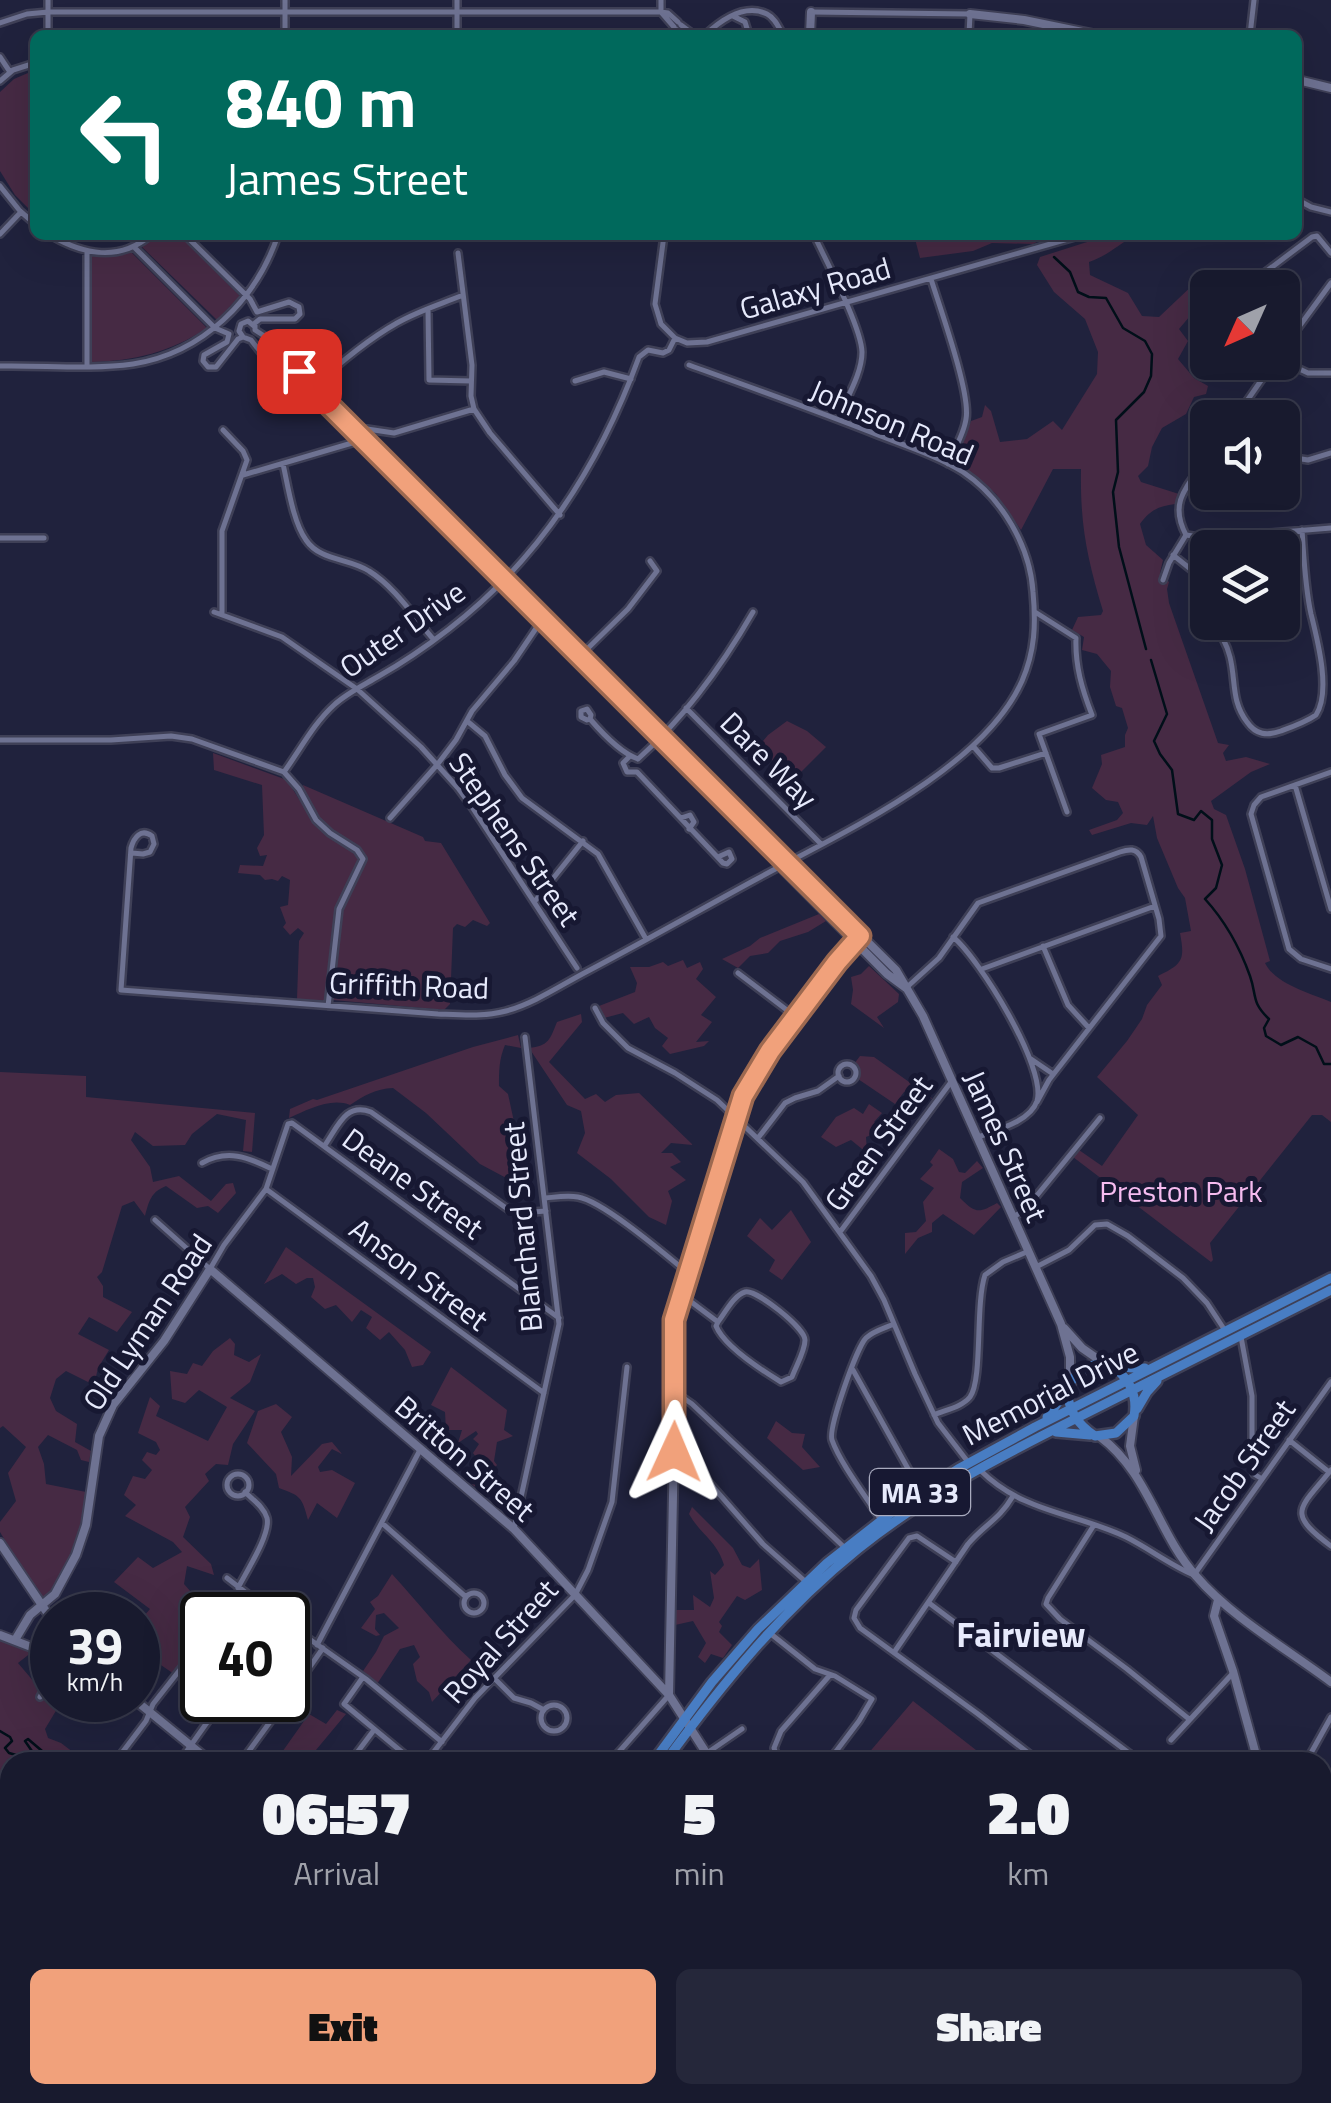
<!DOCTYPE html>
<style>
body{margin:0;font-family:"Titillium Web",sans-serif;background:#25273a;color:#f1f3f6;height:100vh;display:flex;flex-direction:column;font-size:38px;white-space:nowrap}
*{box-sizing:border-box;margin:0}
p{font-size:32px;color:#9fa1aa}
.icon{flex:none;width:55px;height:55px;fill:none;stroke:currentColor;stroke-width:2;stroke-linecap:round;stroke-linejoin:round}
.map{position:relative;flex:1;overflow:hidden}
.drawer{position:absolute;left:0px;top:1752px;width:1332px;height:352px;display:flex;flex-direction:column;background:#181a2e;border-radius:30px 30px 0 0;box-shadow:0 10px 40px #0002,0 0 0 2px #36384a}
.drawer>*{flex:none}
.guide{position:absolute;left:30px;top:30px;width:1272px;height:210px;border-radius:15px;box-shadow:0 10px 40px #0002,0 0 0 2px #36384a;background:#00695c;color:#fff;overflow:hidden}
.needle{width:65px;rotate:225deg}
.tools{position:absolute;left:1190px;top:270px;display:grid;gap:20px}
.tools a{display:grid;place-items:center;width:110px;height:110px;border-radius:15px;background:#181a2e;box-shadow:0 10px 40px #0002,0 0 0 2px #36384a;font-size:50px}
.speed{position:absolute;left:30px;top:1592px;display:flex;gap:20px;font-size:50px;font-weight:700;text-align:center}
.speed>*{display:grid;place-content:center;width:130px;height:130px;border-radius:50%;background:#181a2e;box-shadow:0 10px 40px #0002,0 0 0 2px #36384a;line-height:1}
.speed small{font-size:25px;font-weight:400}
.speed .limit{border:5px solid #111;border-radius:15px;background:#fff;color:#111}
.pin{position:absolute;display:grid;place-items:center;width:85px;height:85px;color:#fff;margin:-42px;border-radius:20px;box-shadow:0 5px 15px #0006}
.me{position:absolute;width:110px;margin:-55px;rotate:1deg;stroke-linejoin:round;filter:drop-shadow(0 0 8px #0008)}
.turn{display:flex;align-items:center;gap:35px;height:210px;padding:0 30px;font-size:45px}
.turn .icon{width:130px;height:130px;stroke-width:2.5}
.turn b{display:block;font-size:70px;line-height:85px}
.eta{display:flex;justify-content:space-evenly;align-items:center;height:170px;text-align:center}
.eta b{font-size:60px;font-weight:800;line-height:70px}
.action{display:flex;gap:20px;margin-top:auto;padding:20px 30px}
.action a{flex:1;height:115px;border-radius:15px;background:#f1a17b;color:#111;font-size:40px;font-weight:800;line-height:115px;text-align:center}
.action a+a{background:#25273a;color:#f1f3f6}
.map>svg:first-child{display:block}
</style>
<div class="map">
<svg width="1331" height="2103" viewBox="0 0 1331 2103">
<rect width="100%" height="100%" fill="#20223d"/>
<path fill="#462a44" d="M35 70V215L15 195 0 171V92L14 79Z
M156 235H179L240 296 217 320 142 247Z
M914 235H1044L1043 239 1033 244 992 243 973 251 920 258Z
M1109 235H1135C1118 245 1107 256 1089 262L1090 275 1128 293 1142 316 1159 317 1197 281 1212 275 1207 296 1179 329 1188 341 1178 359 1194 378 1208 386 1206 394 1194 397 1186 414 1162 428 1152 447 1148 466 1138 476 1141 482 1179 494 1175 504C1159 506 1150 510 1140 524L1146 545 1163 560 1160 573 1169 582 1167 589 1169 603 1218 743 1229 745 1223 753 1226 761 1246 757 1270 764 1251 772 1211 801 1214 809 1226 815 1245 869 1270 961 1265 963C1275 984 1310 993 1331 1002V1122L1322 1115H1312L1210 1243 1213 1260 1211 1262 1073 1157 1079 1150 1102 1166 1138 1115 1097 1077 1127 1041 1142 1019 1147 1005 1162 985 1158 976C1183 964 1185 960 1180 933L1191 931 1185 898 1178 888 1157 838 1153 816 1147 825 1131 823 1092 835 1089 830 1117 820 1123 813 1118 802 1106 800 1092 788 1102 764 1101 755 1125 747V735L1128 728 1122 708 1116 706 1110 687 1111 671 1097 654 1082 650 1084 637 1072 630 1078 617 1101 615 1103 611C1087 558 1080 525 1081 469H1053L1021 530 996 494 967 470 968 454H959L971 421 982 417 985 405 991 411 1000 442 1027 439 1053 421 1062 430 1097 374 1098 352 1085 319 1054 292 1037 265 1040 257Z
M131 252 207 328C171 352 134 361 91 362L90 258 91 256 109 257Z
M787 721 807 731 826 747 793 780H790L759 746 768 735Z
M213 753 287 780 314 823 334 840 359 854 361 859C330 906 331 947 325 1001L297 999 299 941 304 933 298 928 290 935 283 927 286 923 280 907 288 905 290 880 282 876 278 881 272 879 265 880 260 875 238 873 240 865 263 866 267 855 260 856 257 848 264 835 262 785 214 770Z
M303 785 423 837 425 841 441 843 490 923 487 926 473 920 465 927 457 924 453 928 450 1004 444 1010 333 1000 342 904 366 859 365 854C341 834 306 820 303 785Z
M819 914 826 921 808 932 780 941 768 953 750 956 738 968 722 959 750 946 760 938Z
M683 960 687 968 700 962 703 969 696 979 716 997 701 1015 712 1022 696 1042 709 1041 704 1046 670 1054 662 1046 668 1038 655 1028 649 1017 634 1024 623 1013 604 1018 599 1006 635 992 637 983 630 967H649L663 962 668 966Z
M869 966 899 994 898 1002 877 1017 884 1028 851 1004 853 990 851 977 861 974Z
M581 1014 582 1022 549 1062 585 1099 596 1094 605 1102 616 1095 639 1093 693 1145 671 1143 661 1153H672L681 1162 670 1167 686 1180 668 1191 672 1201 666 1225 649 1217 611 1179 577 1153 585 1133 581 1111 567 1105 529 1048C549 1046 550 1039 557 1022Z
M518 1035 521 1048 505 1045C499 1059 499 1071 499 1086L508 1094 516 1131 509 1133 514 1176 510 1180 480 1164 426 1113 393 1088C375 1089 365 1095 350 1105 331 1097 307 1110 289 1118L290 1109 313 1099 317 1100 473 1047Z
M860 1056 874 1057 933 1099 910 1091 904 1092 895 1104 858 1079 859 1070 854 1064Z
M0 1072 86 1076V1097L255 1113 252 1152 243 1151 246 1120 217 1114 192 1134 185 1145 153 1146 135 1132 131 1140 150 1167 153 1182 179 1176 211 1201 226 1184 233 1183 236 1193 218 1213 208 1206 197 1208 166 1186C151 1192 149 1201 145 1216L134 1201 122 1206 102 1272 97 1277 103 1286V1297L132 1312 117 1332 89 1317 78 1334 109 1350 98 1368 94 1385 66 1371 56 1379 50 1398 56 1411 77 1424 75 1442 91 1451 89 1462 81 1460 77 1450 48 1435 38 1447 44 1464 46 1484 86 1492 80 1527 70 1555 71 1558 58 1583 43 1599 41 1596 39 1597 0 1532V1522L16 1501 8 1473 26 1447 3 1426 0 1428Z
M869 1104 882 1113 874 1122 886 1129 866 1137 867 1153 851 1140 836 1147 821 1137 836 1117 854 1108 863 1114Z
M939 1149 953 1159 959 1172 965 1173 977 1161 983 1168 962 1182 960 1198C976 1214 979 1213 997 1203L1001 1207 974 1235 943 1214 932 1223V1232L918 1238 905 1254V1233L916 1232 926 1221 923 1202 934 1188 920 1179 933 1165 930 1162Z
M791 1210 811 1242 782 1280 769 1271 775 1260 747 1236 760 1218 772 1230Z
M286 1247 431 1352 423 1365 412 1367 405 1350 389 1332 380 1340 366 1328 372 1317 361 1310 352 1322 336 1305 325 1309 311 1297 315 1287 313 1278H307L296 1284 282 1274 264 1284Z
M230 1338 235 1344 234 1355 249 1362 261 1354 250 1382 230 1398 255 1411 233 1444 228 1465 216 1464 205 1474 209 1481 185 1507 190 1517 183 1537 211 1564 214 1575 187 1566 184 1584 199 1601 207 1606 224 1592 230 1598 223 1607 230 1615H202V1637L174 1674 158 1663 147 1649 138 1653V1623L150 1609 114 1582 138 1557 153 1568 182 1552 173 1542 125 1516 136 1505 124 1495 133 1476 145 1479 152 1470 142 1460 147 1452 156 1455 160 1450 156 1442 138 1433 150 1397 160 1406 156 1416 208 1441 227 1407 199 1390 185 1403 172 1399 170 1371 187 1374 193 1363 202 1366 213 1351Z
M451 1367 507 1410 504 1430 513 1436 497 1442 494 1461 497 1465 478 1489 469 1482 482 1465 473 1453 479 1444 473 1439 478 1434 476 1431 458 1443 462 1430H446L445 1412 431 1405Z
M276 1404 292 1417 281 1432 292 1457 291 1476 322 1444 332 1442 342 1454 332 1449 318 1467 320 1472 332 1470 355 1483 337 1518 317 1503 308 1520C302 1497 301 1496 279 1488L276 1474 247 1443 258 1411Z
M776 1421 792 1433 805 1434 802 1447 820 1467 803 1470 767 1438Z
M692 1507 733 1548 742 1565 750 1568 759 1559 762 1590 745 1600 737 1596 719 1622 722 1626 719 1632 732 1645 723 1658 711 1654 705 1663 698 1657 706 1643 693 1621 675 1625V1610H694L693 1595 710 1607 714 1598 710 1571 715 1575 724 1565C717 1541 701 1535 689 1514Z
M392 1574C419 1603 441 1633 471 1660L432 1702 429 1692 417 1681 413 1664 420 1657 414 1645 400 1649 377 1684 363 1671 376 1652 384 1636 399 1628 384 1613 376 1615 375 1629 380 1635 376 1636 361 1628 375 1609 370 1602 378 1596Z
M0 1640 32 1652 18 1663 57 1709 45 1729 48 1738 61 1743 86 1762H10V1819L7 1820 8 1806 0 1794Z
M913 1701 985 1757 993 1762H861Z
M337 1710 346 1714 306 1762H275L309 1714 326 1724Z
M9 1927 10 2095H136L127 2103H0V1936Z"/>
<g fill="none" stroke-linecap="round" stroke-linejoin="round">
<path stroke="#000f19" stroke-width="2.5" d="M945 235 960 239 983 235
M1029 235 1038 239
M1054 257 1070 272 1078 292 1089 297 1106 298 1123 328 1145 341 1152 354 1151 376 1144 392 1116 420 1118 472 1113 492 1119 547 1146 649
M1151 660 1167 714 1154 741 1160 754 1172 770 1178 814 1194 820 1201 811 1212 820V839L1222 865 1216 888 1205 899C1225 921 1240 948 1250 976 1257 996 1251 1002 1269 1019L1264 1028 1266 1036 1281 1045 1298 1037 1316 1047 1324 1064H1331
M0 1731 10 1737 12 1741 5 1748 9 1753 34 1760 36 1757 25 1741 28 1739 55 1762
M244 2095V2103
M0 2098 7 2103
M20 2103 29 2096 34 2103"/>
<g stroke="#3f4057" stroke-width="10">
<path id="street" d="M457 0V35
M661 0V12L674 27
M811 12 970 14 969 35
M733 16 745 22 749 35
M0 23 27 14 48 12H661L668 13 678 22
M681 25 693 34 705 33
M677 30 682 35
M48 35V0
M285 35V0
M705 35C721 20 744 3 767 14 775 18 779 28 783 35
M1250 35 1254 0
M0 57 10 72
M0 81 13 70 35 63
M0 186 20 211 35 224
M1298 200 1311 207 1331 212
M0 234 21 212
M50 235C84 255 119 262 151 235
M185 235 250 299 257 312 289 302 299 307 300 314 295 319H260L255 323V330L272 341
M664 235 655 304 661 324 675 338 687 343 707 342 1082 235
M814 235C826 261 861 326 862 352 862 372 849 394 841 412
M134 247 215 328 229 334 227 342 204 355 203 361 208 367H216L238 339 243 337
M87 252V366
M458 253 472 365 471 396 474 409 490 433 560 515
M931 279C940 308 971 394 966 419 964 434 954 450 948 464
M1244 288 1312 237 1317 236 1331 253
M428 310 429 380 471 381
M243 337 251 340 262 354 277 362 281 360 312 388 787 862
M243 337 239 331 241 324 248 321 254 326
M1282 350 1331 283
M261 352 262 346C275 337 293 337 301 353L299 371 302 377
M1282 361 1308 373H1331
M277 362 780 866
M0 366C44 365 89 370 133 364 203 353 256 300 278 235
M575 381 604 372 631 379
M310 390C337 365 365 341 397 323 418 311 441 304 463 295
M1235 418 1274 362
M1282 456 1308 460 1331 453
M283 464C288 486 293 522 306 540 320 561 349 558 369 571 395 587 414 617 434 640
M243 475 352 443 367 429 394 433 474 409
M1186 535 1207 538 1331 528
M0 538H44
M1173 555 1193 571 1208 613
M1193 571 1207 538
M1163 580 1169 563 1186 535C1168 501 1188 486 1208 457
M214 612 282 637 357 689 421 747 458 788 472 807 577 968
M1035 612 1076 638C1075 666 1082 689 1092 715L1039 734 1067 812
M222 614V531L247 460 243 451 223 430
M1213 622C1220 633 1227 644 1230 657 1236 681 1231 701 1247 722 1256 735 1267 736 1281 731 1292 727 1306 722 1316 715 1331 692 1318 642 1311 614 1305 587 1304 558 1302 530
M580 656 628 609 657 571 650 561
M686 708 821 844
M590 719 587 720 581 717V711L587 709 591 715 590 719C602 733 621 753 638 759
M467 721 485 736 505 775 522 798 598 854 646 939
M0 740H111L171 736 192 739 284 772 299 789 316 820 330 833 357 850 363 859 339 909 328 1006
M973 746 992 768H999L1046 753
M630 756 623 763 627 772H637L723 863 727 864 732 859 729 852 718 857
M638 759C684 718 723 664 753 612
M284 772C300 750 314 723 334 705 347 693 364 685 379 676 404 662 427 646 449 629 540 559 600 464 639 357L648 350 663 353 669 350 675 338
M1331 772 1261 797 1254 805 1251 814 1289 949 1301 959 1331 969
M1295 785 1331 909
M390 818 437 765 456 740 472 711 514 661 541 621
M681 818 690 815 694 822 689 829
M132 853 143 854 150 852 154 844 152 836C141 828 134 837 131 848L121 990 438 1014C461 1015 484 1017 506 1011 535 1003 561 985 588 971 643 942 698 911 753 881 837 835 982 771 1022 681 1035 651 1036 624 1033 592 1030 546 1002 498 963 472 936 455 903 445 873 433 812 409 750 387 689 365
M535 901 583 841
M953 937C979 958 1047 1068 1037 1101 1030 1122 996 1130 978 1137
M1043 946 1068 1005 1089 1028
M982 969 1155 906
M738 973 796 1017
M906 988 939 958 978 903 1120 852C1129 849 1136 848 1141 857L1159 919 1161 936 1049 1080 1037 1102
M595 1008 603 1023 628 1048 675 1073 717 1100 803 1182 871 1276 884 1300 915 1374 938 1423 968 1462
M1031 1059 1053 1074
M838 1073a9 9 0 1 1 18 0a9 9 0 1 1-18 0Z
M758 1138 785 1103 795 1098 818 1091 839 1076
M325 1145C338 1126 346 1102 371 1112L509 1210 519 1213 546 1211
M202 1163C227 1149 248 1157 272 1169
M266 1189 544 1393
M546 1198C556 1197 567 1195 578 1197 603 1201 666 1255 688 1273
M1013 1217 1025 1210 1100 1118
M155 1220 210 1269 224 1245 266 1189 288 1124 292 1123 559 1318
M840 1232 951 1082
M1036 1267 1069 1250 1095 1225 1107 1224 1128 1236 1183 1278 1207 1303 1224 1329
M682 1295 718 1322C725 1313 734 1295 745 1292 756 1289 805 1328 805 1340 805 1351 796 1366 792 1377L781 1382C763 1371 724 1346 716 1326L718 1322
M1241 1337 1252 1396V1467L1254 1474 1262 1479
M853 1370 921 1492
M675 1396 682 1397 692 1404 845 1548
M934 1415C945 1410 962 1407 970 1397 983 1379 975 1305 985 1275L1003 1262 1029 1251
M1289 1440 1329 1472
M980 1470C1023 1513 1076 1513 1126 1537 1150 1549 1170 1565 1194 1575L1331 1382
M1331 1470C1300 1509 1285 1512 1331 1546
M675 1473 700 1474 706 1479 763 1544 806 1582
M227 1485a11 11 0 1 1 22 0a11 11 0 1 1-22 0Z
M881 1520C867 1498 840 1463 832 1440 828 1428 857 1347 866 1338 873 1331 885 1328 894 1324
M382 1523 466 1597
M1094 1525 1048 1598 1046 1604 1060 1619 1127 1669 1189 1719
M514 1529 559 1324 525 1037
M956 1562 917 1536 909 1538 856 1610 854 1618 860 1628 978 1714 1040 1762
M227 1578 275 1615
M238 1588C246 1572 271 1534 267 1518 264 1507 253 1500 245 1492
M464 1603a10 10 0 1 1 20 0a10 10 0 1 1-20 0Z
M929 1603 1141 1762
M288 1624 366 1679 442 1742
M771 1634 815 1669 835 1676 872 1699 859 1721 828 1762
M317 1645 420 1450
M895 1651 968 1544C985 1524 999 1520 1013 1496
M363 1677 344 1704 414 1762
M494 1678 514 1698 531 1703 544 1710
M40 1697 52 1675
M288 1698 323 1648
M541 1718a13 13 0 1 1 26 0a13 13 0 1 1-26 0Z
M88 1711 95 1700
M1171 1740 1234 1672
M707 1753 742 1729
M115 1762 146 1721 153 1704 186 1662
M179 1762 223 1700
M241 1762 286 1700
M350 1762 374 1730
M426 1762 475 1698 575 1595 588 1570 612 1502 627 1367
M610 1762 669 1695
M779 1762 774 1748 781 1731 830 1675
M1306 1762 1331 1717
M0 1843 10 1851
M1322 1855 1331 1844
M1322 1945 1331 1935
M1322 2080 1331 2079
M320 2095 331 2103
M737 2095 746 2103
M1101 2095 1102 2103
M1168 2095 1169 2103
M173 2103 176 2095
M453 2103 460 2095
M679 2103 685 2095
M750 2103 758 2100 764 2103
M866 2103 877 2096
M902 2103 915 2095
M1262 2103 1264 2095"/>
</g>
<g stroke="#3f4057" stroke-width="12">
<path id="secondary" d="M970 14 1024 20 1097 35
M810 35 811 12
M1298 80 1331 88
M787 862 896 970 923 1016 1061 1324 1070 1357V1382
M780 866 887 974 906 988
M1064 1328 1082 1348 1105 1364
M1134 1416 1130 1446 1136 1470
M1099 1436C1149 1473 1157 1532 1196 1576 1230 1616 1288 1650 1331 1682
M0 1543 52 1620
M1218 1600 1214 1616 1233 1671 1258 1762
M0 1635 52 1655
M15 1640 30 1615 55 1594 76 1555 86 1525 99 1436 113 1405 164 1341 210 1269 514 1529 669 1695 712 1762
M669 1695 675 1396 674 1321 743 1096C758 1064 780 1038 801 1010 820 985 838 959 860 936
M135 1700 211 1762
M1322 1795 1331 1794
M1322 1974 1331 2004
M625 2095 635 2103
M877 2095 879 2103
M584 2103 592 2095"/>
</g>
<g stroke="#3f4057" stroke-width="14">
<path id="primary" d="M1067 1388C1068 1410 1077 1424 1095 1436L1116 1433 1134 1416C1138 1394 1128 1375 1109 1365
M1137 1409 1147 1392 1157 1381
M1047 1417C1066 1398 1071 1362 1104 1364 1118 1365 1131 1370 1145 1368
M1056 1432 1090 1435
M653 1762 712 1682 758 1629 827 1563 896 1509 958 1469 1035 1427 1331 1278
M665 1762C722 1684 782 1610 858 1549 924 1496 997 1458 1073 1420 1159 1377 1245 1333 1331 1290
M406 2103 412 2095"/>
</g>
<use href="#street" stroke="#6e7292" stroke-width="5"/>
<use href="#secondary" stroke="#6e7292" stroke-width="8"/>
<use href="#primary" stroke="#487dc3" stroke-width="9"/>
</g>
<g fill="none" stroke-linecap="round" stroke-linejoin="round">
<g stroke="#9d6950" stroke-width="25">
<path id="route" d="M299 371 310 386 860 936 837 962 770 1051 743 1096 674 1320V1452"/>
</g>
<use href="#route" stroke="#f1a17b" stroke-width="18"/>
</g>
<g text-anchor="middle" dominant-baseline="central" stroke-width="10" stroke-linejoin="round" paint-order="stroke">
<rect fill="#171832" stroke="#a9abbf" stroke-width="2.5" x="870" y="1469" width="100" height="46" rx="8"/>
<g font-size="28" font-weight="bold" fill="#e7eafc">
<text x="920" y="1492">MA 33</text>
</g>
<g font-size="30" fill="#e7eafc" stroke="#171832">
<text transform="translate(815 288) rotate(-16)">Galaxy Road</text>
<text transform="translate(892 422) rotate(23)">Johnson Road</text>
<text transform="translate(402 629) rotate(-35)">Outer Drive</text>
<text transform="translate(769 760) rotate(45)">Dare Way</text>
<text transform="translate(515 839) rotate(55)">Stephens Street</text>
<text transform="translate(409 985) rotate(2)">Griffith Road</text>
<text transform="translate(878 1143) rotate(-54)">Green Street</text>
<text transform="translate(1006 1146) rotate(66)">James Street</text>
<text transform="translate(413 1183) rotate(36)">Deane Street</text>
<text transform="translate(522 1227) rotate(-95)">Blanchard Street</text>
<text transform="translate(419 1274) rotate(37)">Anson Street</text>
<text transform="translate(147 1322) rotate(-56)">Old Lyman Road</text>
<text transform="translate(1050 1393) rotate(-27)">Memorial Drive</text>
<text transform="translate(465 1458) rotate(41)">Britton Street</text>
<text transform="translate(1244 1465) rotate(-55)">Jacob Street</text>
<text transform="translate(500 1641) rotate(-48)">Royal Street</text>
</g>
<g font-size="30" fill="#f6bcf0" stroke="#171832">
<text x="1181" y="1191">Preston Park</text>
</g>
<g font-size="35" font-weight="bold" fill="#e7eafc" stroke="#171832">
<text x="1021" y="1634">Fairview</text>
</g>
</g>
</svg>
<div class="tools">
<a><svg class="needle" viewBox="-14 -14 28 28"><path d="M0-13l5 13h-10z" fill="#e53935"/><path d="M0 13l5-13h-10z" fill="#9fa1aa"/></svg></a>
<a><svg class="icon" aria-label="sound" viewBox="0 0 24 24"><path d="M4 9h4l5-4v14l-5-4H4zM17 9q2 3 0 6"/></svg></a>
<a><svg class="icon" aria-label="layers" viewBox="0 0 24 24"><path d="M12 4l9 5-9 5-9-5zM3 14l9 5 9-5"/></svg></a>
</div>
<div class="speed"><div>39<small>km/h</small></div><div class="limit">40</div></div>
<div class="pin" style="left:299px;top:371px;background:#d93025"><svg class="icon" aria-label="arrive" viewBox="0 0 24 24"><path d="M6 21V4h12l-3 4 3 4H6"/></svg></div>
<svg class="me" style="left:674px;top:1452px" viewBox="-20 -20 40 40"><path d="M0-17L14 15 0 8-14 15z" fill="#f1a17b" stroke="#fff" stroke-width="4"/></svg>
<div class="guide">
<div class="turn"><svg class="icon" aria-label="left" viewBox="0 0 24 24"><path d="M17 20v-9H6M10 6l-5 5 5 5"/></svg><div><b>840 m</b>James Street</div></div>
</div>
<section class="drawer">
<div class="eta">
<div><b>06:57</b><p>Arrival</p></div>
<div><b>5</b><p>min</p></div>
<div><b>2.0</b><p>km</p></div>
</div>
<div class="action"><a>Exit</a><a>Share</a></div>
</section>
</div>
